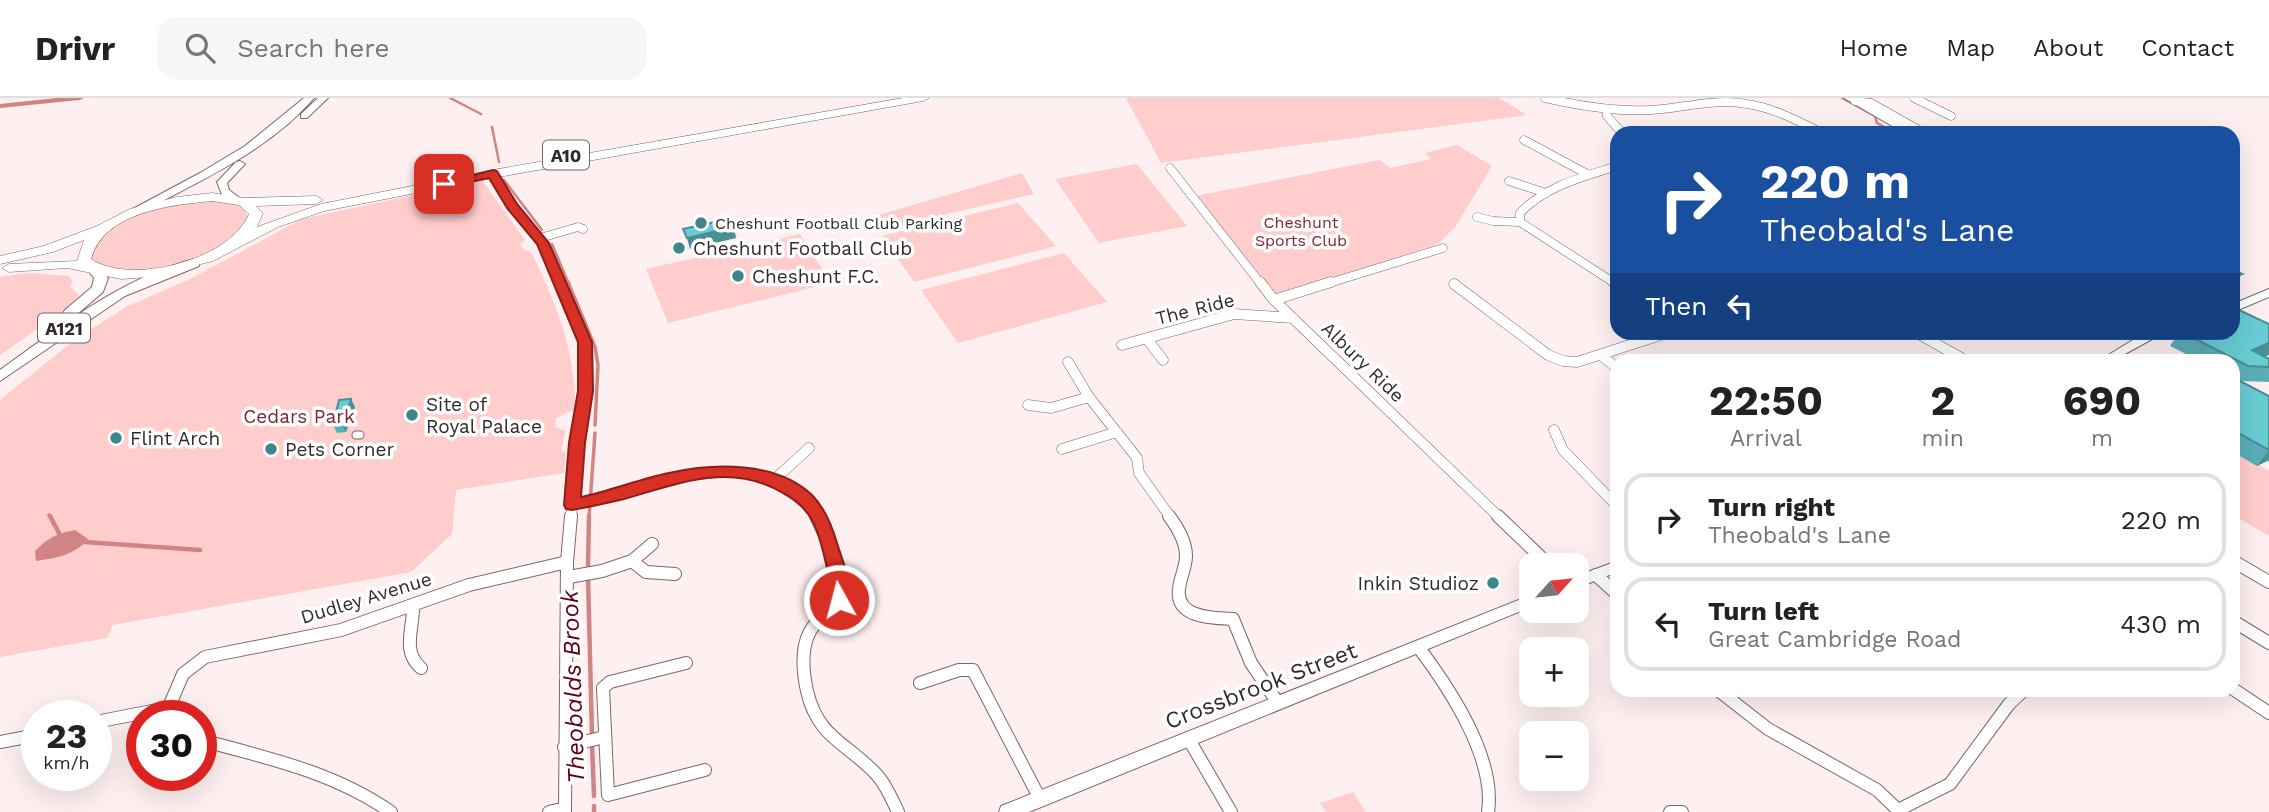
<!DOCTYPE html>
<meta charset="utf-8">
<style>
body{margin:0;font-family:"Work Sans",sans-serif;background:#f6f6f6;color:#222;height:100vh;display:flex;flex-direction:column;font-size:26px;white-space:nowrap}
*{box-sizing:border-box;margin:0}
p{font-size:23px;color:#767676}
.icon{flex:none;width:38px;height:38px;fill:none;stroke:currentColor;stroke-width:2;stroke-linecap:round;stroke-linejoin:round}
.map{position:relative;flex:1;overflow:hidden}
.details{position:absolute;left:1610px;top:256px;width:630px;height:343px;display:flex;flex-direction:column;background:#fff;border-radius:21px;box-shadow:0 7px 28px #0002}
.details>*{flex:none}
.banner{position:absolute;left:1610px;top:28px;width:630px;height:214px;border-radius:21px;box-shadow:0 7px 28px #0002;background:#1a4fa0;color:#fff;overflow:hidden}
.needle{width:46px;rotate:63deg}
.buttons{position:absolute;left:1519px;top:455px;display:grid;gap:14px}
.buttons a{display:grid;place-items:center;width:70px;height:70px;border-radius:14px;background:#fff;box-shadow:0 7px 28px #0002;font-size:35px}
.speed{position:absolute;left:21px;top:602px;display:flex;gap:14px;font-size:35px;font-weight:700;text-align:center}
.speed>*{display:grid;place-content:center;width:91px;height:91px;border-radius:50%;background:#fff;box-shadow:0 7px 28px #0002;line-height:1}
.speed small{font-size:18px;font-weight:400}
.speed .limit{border:10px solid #d22;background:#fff;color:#111}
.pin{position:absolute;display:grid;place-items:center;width:60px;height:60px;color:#fff;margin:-30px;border-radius:14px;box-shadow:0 4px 10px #0006}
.me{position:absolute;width:77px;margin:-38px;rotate:353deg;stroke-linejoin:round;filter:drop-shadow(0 0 5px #0008)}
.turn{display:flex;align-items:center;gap:24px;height:147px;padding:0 35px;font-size:32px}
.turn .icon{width:91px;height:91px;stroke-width:2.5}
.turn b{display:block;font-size:49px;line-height:60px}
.then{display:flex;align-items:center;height:66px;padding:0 35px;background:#0003;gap:14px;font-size:26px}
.eta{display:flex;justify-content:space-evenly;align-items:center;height:119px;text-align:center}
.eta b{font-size:42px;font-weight:700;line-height:49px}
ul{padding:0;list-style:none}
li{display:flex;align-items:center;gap:21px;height:94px;margin:0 14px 10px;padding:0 21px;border:4px solid #e0e0e0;border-radius:21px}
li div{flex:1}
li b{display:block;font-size:26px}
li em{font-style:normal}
header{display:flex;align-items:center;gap:42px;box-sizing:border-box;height:98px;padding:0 35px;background:#fff;border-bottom:2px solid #e0e0e0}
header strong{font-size:33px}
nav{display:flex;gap:38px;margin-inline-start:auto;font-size:24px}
.search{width:490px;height:63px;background:#f6f6f6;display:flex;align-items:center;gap:18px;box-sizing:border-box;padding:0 24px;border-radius:21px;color:#767676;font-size:26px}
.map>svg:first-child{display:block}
</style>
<header>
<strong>Drivr</strong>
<div class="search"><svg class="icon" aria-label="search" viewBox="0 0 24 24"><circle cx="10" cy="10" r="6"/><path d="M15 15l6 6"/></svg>Search here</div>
<nav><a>Home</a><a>Map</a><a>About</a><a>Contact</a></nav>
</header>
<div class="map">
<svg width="2269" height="714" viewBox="0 0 2269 714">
<rect width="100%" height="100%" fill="#fef0f0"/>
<path fill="#ffcdcc" d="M1126 0H1499L1527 17 1161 65Z
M1457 47 1492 68 1456 128 1438 146 1277 198 1195 98 1379 62 1390 70 1431 61 1425 55Z
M1137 66 1187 128 1099 145 1055 81Z
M1022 75 1034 96 880 131 865 121Z
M482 82 525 142 520 146 524 152 531 154C556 205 576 253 575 311L556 320 555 329 566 333 561 352 566 355 564 375 456 392 452 436 411 474 113 527 107 540 0 559V302L77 240 128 208 188 182 302 121Z
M214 102 242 109 249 120 236 139 202 158 179 166 144 172H114L90 162 89 149C131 111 161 109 214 102Z
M1018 105 1056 148 914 184 882 138Z
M800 136 831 185 668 225 646 171Z
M1064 155 1107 204 958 245 921 192Z
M30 175 69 178 73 184 70 188 79 197 70 208 0 257V179Z
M2233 355 2269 372V438L2233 417Z
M1353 694 1366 714H1326L1320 705Z"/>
<path fill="#d08584" d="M75 432 88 441C75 457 56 460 36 463L35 453C47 440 58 435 75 432Z"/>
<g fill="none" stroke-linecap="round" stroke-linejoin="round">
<path stroke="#d08584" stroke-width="2.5" d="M450 0 481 16
M1842 0 1875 18 1877 25 1896 35
M492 29 499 64
M504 82 542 132
M552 146 569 186"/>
<path stroke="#d08584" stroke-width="3.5" d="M568 184 595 249 598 267 595 327
M49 417 51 420
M589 420 595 335"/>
<path stroke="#d08584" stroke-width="4.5" d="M50 418 59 435
M85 444 200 452
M588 468 589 418
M588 479 592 637
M592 645 594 698
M594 708V714"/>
<path fill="#d08584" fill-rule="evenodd" d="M56 0H84L80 2 0 10V6Z"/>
<g stroke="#7b6766" stroke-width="9">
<path id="pedestrian" d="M356 337H360"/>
</g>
<g stroke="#7b6766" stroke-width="9">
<path id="minor-far2" d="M1545 0C1580 8 1615 14 1651 12 1683 10 1715 0 1747 6 1774 10 1798 23 1822 35
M1914 0 1951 18
M1855 3 1871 5 1924 35
M1606 11 1607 18 1622 35
M1524 42 1589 77
M1170 70 1261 186
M493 76 512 107 543 145 560 186
M1509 83 1546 95
M1477 119 1493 123 1520 124V115C1545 88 1583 79 1617 68
M1520 124 1616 186
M540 140 578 129 583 131
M1326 186 1443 150"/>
</g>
<g stroke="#7b6766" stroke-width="11">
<path id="minor-far1" d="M560 184 585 244 586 293 577 345 571 420
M1260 184 1274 202 1500 420
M1613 184 1617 187
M1454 186 1548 257 1563 263 1577 264 1670 234
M1274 202 1331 184
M1915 234 1965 262
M1147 241 1163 262
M1122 247 1234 216 1293 220
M1601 257 1617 270
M1068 264 1089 299 1137 360 1139 375 1171 420
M1028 307 1051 310 1089 299
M1554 332 1563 352 1617 408
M1062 351 1117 334
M774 382 809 350
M572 407C638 390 777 336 816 420"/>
</g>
<g stroke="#7b6766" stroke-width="14">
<path id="minor" d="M816 418C826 440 846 474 839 499 836 510 826 515 818 523 800 540 802 570 807 593 818 641 848 645 877 677 886 687 892 701 898 714
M1169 418C1178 430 1186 443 1186 458 1186 469 1180 480 1179 491 1175 520 1213 520 1233 521L1251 565 1278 605
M1498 418 1549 467
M652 446 632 463 646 474 675 476
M2233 463 2269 484
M1596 477 1617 496
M569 479 602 473 632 463
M413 507C414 530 401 553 421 570
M2233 523 2269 545
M1419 550C1450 591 1496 661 1488 714
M686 565 610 584 603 590 608 697 705 672
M920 585 959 572H973L1040 701
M2233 591 2269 615
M1718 592 1768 631 1877 692 1900 714
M165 618 183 576 205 559 341 532 469 487 567 464
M96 624 167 610
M1188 640 1231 714
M201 642C268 660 333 674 391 714
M0 644 37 637
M564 649 604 639
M1898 712 1950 686 2009 606 2024 592
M549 714 565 710
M565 714 567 464 571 418
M1670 714H1682"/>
</g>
<g stroke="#7b6766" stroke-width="2">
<path id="secondary" d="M304 0H314C276 44 221 73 170 99 159 105 143 117 130 115L129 113 200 75 245 48Z
M318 0H328L307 20H301V16Z
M1844 0H1856L1916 35H1904Z
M240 63 245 66 227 85 229 92 241 101 236 104 222 97 217 84 236 64Z
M2269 191V199L2233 214V206Z
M2146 234H2178L2154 240 2114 262H2100Z
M1617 463V474L1577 490V478Z
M1531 497V509L1029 714H999L1001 708Z"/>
</g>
<g stroke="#7b6766" stroke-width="2">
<path id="primary" d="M194 161 199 162V168L125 198 0 283V272C61 228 120 181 194 161Z
M93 167 98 168 108 180 103 194 75 218H65L63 215 65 212 92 189 94 180 87 171Z"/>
</g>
<g stroke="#7b6766" stroke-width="1">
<path id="trunk" d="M903 0H929L923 3 493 80 324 113 278 129 213 163 149 179 121 181 67 170 9 174 2 170 9 166 77 163 84 142 53 154 0 166V158L44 148 97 128 130 111 177 99 212 95 243 100 316 98 323 102 316 106 256 108 263 115 257 129 321 106 493 72ZM212 103 239 107 249 116C230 162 131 188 91 161 104 114 170 107 212 103Z"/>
</g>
<use href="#pedestrian" stroke="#fff" stroke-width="7"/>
<use href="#minor-far2" stroke="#fff" stroke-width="8"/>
<use href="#minor-far1" stroke="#fff" stroke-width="10"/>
<use href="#minor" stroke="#fff" stroke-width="12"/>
<use href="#secondary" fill="#fff" fill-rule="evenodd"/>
<use href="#primary" fill="#fff" fill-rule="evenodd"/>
<use href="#trunk" fill="#fff" fill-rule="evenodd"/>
</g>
<path fill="#5aafb6" d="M2269 226V257L2264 258 2269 261V284L2241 283 2269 298V364L2267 363 2257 368 2233 354V282H2235L2233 281V262H2198L2170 248 2179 234H2233Z
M355 309 346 334 337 335 333 327Z"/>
<path fill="#4a8f94" d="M734 129 736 140 690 151 687 140Z
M2242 176 2235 187 2233 188V178Z
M2269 245V257L2245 266 2252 252Z
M351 301 355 309 346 334 342 326Z
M2269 352V360L2267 363 2257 368Z"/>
<path fill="#69ccd4" stroke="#4a8f94" stroke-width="2" d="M729 121 734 129 687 140 683 131Z
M2233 172 2242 176 2233 178Z
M2239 212 2269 226V245L2252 252 2269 261V269L2248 268 2182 234H2233V215Z
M2236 281 2269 298V352L2233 332V306L2235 305 2233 304V282Z
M351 301 342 326 333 327 339 302Z"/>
<path fill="#d93025" stroke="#8d1f18" stroke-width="2" d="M493 72 497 73 517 106 549 145 592 244 593 293 585 345 581 399C611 393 639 381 669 375 714 365 776 363 812 397 825 410 832 428 837 445 842 462 855 489 845 506H833L830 502 832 491C826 470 823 443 813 424 806 410 796 402 783 395 730 363 678 386 624 401 607 405 589 409 572 412L566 411 564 407 569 345 578 293V244L537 146 507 110 489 80 444 89 438 86Z"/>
<g fill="#3f868c" stroke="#fff" stroke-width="2.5">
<circle cx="701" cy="125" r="7"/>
<circle cx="679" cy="150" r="7"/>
<circle cx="738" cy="178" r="7"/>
<circle cx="412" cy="317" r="7"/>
<circle cx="116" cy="340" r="7"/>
<circle cx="271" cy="351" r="7"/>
<circle cx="1493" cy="485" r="7"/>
</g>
<g text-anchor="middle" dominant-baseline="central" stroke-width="7" stroke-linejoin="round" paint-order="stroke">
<g font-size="16" fill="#80252c" stroke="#fff">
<text x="1301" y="124">Cheshunt<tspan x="1301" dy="18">Sports Club</tspan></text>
</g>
<g font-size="16" fill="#322929" stroke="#fff" text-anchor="start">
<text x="715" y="125">Cheshunt Football Club Parking</text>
</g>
<g fill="#fff" stroke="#706969" stroke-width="2">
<rect x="543" y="42.5" width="46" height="29" rx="5"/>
<rect x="38" y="215.5" width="52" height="29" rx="5"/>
</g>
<g font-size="18" font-weight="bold" fill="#322929">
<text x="566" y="57">A10</text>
<text x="64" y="230">A121</text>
</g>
<g font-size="19" fill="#322929" stroke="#fff" text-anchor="start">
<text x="693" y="150">Cheshunt Football Club</text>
<text x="752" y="178">Cheshunt F.C.</text>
<text x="426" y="306">Site of<tspan x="426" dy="22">Royal Palace</tspan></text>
<text x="130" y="340">Flint Arch</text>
<text x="285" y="351">Pets Corner</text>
<text x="1479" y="485" text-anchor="end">Inkin Studioz</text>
</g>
<g font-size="19" fill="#322929" stroke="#fff">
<text transform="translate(1195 211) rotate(-14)">The Ride</text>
<text transform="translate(1363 264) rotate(44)">Albury Ride</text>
<text transform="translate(366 500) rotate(-17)">Dudley Avenue</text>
</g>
<g font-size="19" fill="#80252c" stroke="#fff">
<text x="299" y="318">Cedars Park</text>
</g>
<g font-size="23" fill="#322929" stroke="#fff">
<text transform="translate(1261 588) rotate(-21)">Crossbrook Street</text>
</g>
<g font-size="24" font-style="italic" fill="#5f0012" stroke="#fff">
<text transform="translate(573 589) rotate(-92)">Theobalds Brook</text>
</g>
</g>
</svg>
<div class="buttons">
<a><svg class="needle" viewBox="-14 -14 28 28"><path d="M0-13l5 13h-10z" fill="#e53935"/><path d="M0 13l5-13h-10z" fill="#767676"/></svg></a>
<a>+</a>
<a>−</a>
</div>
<div class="speed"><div>23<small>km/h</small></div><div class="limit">30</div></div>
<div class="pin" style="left:444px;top:86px;background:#d93025"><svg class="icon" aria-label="arrive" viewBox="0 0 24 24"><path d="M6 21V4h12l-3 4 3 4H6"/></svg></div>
<svg class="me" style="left:839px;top:502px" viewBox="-20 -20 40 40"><circle r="17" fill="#d93025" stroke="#fff" stroke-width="3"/><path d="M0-11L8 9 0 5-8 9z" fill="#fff"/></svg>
<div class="banner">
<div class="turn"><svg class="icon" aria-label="right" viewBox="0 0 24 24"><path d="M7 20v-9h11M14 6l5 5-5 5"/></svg><div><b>220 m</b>Theobald's Lane</div></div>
<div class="then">Then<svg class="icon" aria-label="left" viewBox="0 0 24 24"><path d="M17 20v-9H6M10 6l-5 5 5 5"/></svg></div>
</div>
<section class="details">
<div class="eta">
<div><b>22:50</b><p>Arrival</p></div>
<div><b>2</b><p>min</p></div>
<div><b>690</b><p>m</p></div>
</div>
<ul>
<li><svg class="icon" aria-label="right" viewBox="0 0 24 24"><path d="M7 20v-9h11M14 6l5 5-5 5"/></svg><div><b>Turn right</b><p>Theobald's Lane</p></div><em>220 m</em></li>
<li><svg class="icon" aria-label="left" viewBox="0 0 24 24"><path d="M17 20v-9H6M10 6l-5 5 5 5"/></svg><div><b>Turn left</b><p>Great Cambridge Road</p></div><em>430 m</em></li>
</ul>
</section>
</div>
